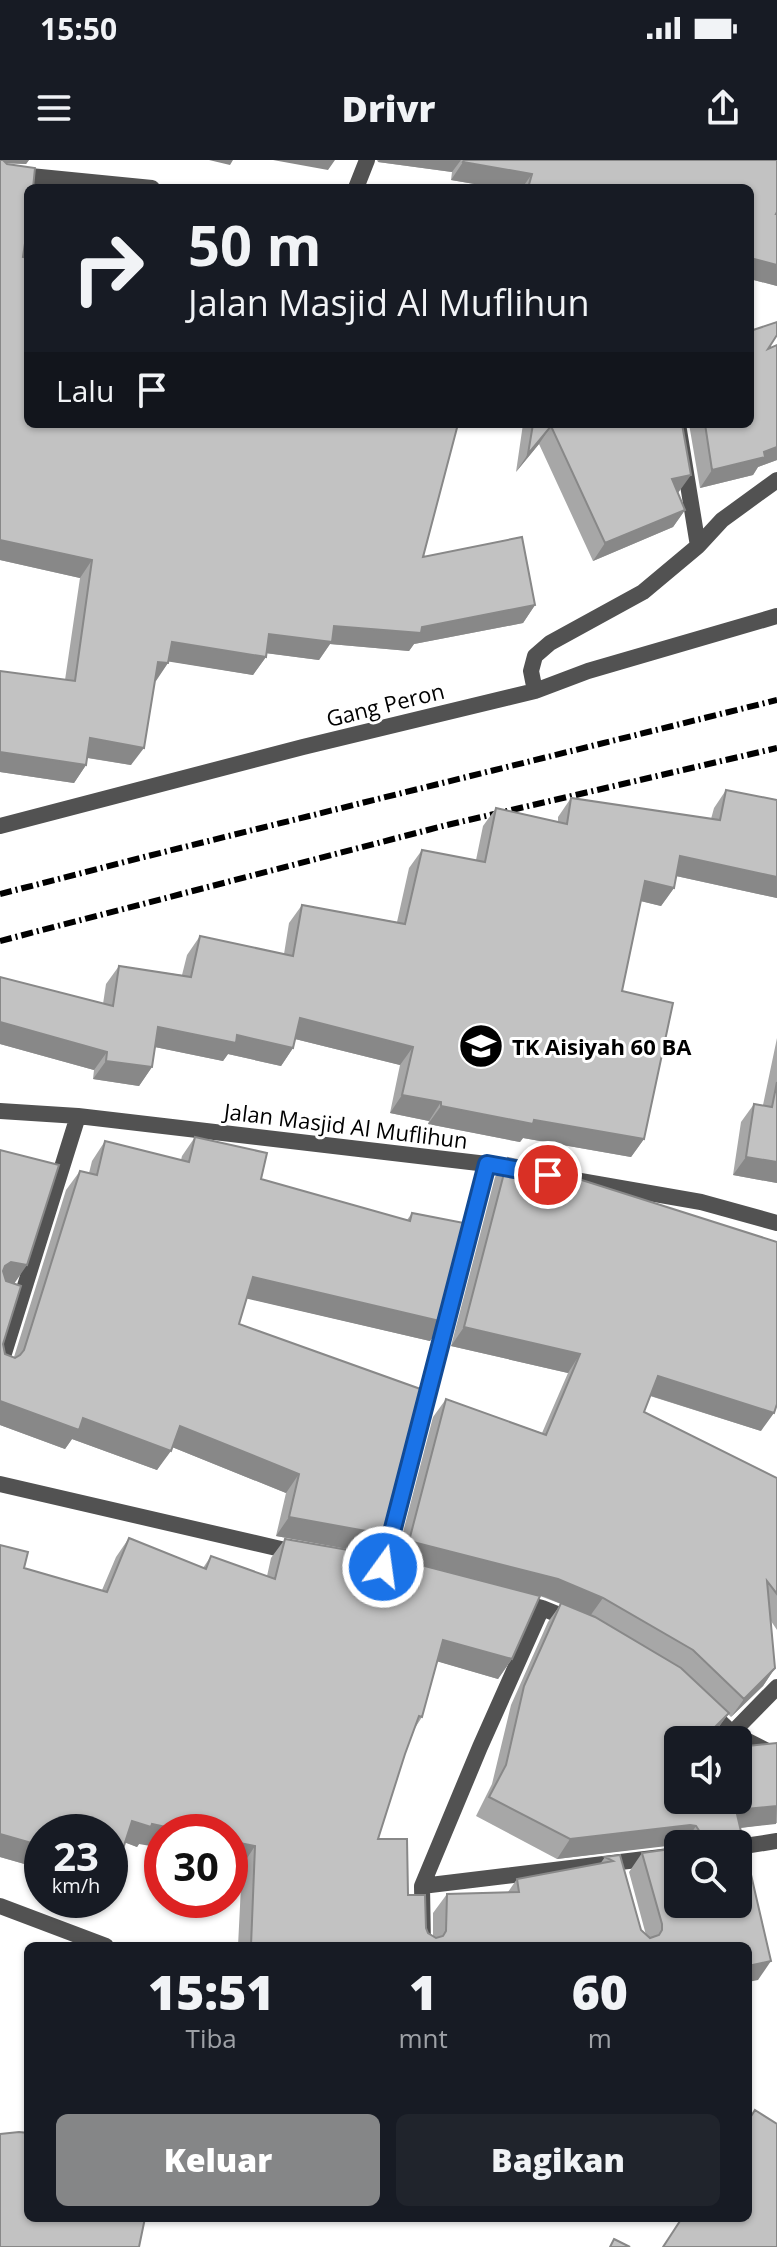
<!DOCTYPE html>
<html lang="id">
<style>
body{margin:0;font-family:"Open Sans",sans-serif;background:#20242c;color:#f1f3f6;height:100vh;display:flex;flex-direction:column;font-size:30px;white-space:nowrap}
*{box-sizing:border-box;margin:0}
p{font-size:26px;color:#9ea1a6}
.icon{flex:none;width:44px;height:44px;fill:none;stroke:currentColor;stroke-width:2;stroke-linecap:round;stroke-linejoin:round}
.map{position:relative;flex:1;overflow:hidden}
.panel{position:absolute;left:24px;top:1782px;width:728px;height:280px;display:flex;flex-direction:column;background:#171b24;border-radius:12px;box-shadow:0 2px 6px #0004}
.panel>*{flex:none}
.hud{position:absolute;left:24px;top:24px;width:730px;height:244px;border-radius:12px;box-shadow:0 2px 6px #0004;background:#171b24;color:#f1f3f6;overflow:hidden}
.tools{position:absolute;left:664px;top:1566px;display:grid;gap:16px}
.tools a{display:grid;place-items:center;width:88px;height:88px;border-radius:12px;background:#171b24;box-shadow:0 2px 6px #0004;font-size:40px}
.speed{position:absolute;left:24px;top:1654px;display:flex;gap:16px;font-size:40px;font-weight:700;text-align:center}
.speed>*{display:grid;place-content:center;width:104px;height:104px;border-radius:50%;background:#171b24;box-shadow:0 2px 6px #0004;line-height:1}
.speed small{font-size:20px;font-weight:400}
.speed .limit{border:12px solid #d22;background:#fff;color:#111}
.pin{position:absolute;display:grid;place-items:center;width:68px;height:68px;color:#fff;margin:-34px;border:4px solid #fff;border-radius:50%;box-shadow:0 2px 8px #0007}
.me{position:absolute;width:88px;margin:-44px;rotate:14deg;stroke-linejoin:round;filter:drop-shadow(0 0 6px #0008)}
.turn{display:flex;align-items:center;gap:28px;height:168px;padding:0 32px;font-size:36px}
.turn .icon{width:104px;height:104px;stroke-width:2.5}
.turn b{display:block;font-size:56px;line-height:68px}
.then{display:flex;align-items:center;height:76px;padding:0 32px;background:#0003;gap:16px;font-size:30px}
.eta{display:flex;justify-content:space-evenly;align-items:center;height:136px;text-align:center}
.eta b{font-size:48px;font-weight:800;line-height:56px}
.button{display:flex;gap:16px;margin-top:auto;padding:16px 32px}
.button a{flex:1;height:92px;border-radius:12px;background:#858687;color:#fff;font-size:32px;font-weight:800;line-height:92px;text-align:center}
.button a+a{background:#20242c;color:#f1f3f6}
.status{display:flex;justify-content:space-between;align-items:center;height:56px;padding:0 40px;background:#171b24;direction:ltr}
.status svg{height:22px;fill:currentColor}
header{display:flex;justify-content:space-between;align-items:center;height:104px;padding:0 32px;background:#171b24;font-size:36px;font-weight:800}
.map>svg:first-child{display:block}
</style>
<div class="status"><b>15:50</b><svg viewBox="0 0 49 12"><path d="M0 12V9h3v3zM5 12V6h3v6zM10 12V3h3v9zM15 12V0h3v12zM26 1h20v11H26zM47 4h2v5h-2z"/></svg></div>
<header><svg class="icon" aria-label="menu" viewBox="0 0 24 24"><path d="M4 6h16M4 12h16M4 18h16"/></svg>Drivr<svg class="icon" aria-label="share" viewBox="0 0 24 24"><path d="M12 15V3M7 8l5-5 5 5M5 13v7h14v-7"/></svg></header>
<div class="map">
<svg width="777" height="2087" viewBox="0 0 777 2087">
<rect width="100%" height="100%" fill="#fff"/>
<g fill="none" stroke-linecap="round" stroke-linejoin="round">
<path stroke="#525252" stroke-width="16" d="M0 13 152 28
M356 28 367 0
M678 264 698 386
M535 531 531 511 535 496 550 483 643 432 698 386 722 360 777 320
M0 666 303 587 535 531 588 511 777 456
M0 951 78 956 487 1004 523 1010
M569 1019 701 1042 777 1063
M0 1206 78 956
M0 1324 298 1393
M393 1409 383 1407 487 1004
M516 1441 542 1448 574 1461
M706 1548 732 1573 777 1527
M732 1573 777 1596
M738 1687 777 1681
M422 1726 678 1695
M0 1746 106 1786
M423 1786 422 1726 480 1587 542 1448"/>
<path stroke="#000" stroke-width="6" stroke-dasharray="12 4 2 4" stroke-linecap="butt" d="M0 734 144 697 777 540
M0 781 447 665 777 588"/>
</g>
<path fill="#a7a7a7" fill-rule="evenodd" d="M0 0H29L26 4 6 3 23 97 423 397 535 445 523 463 414 484 409 491 330 484 319 500 266 493V497L253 515 169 501 155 521 131 605 87 598 86 605 74 623 0 612V511L65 520 80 418 0 400Z
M377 0H777V126L750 119V28H498L451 20 452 12 378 2Z
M777 185V300L758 307 753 315 700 328 689 264H750L768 189Z
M523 264H682L678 333 685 350 673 367 593 401 539 284 516 312Z
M726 630 777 640V738L676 716 674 728 661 746 641 741 622 831 644 979 631 997 523 978 520 982 428 964 429 961 390 953 400 905 295 879 293 888 281 906 228 894 223 901 155 887 152 907 139 926 93 919 94 910 0 884V817L103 844 106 824 119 806 182 815 187 795 200 776 284 794 289 763 302 745 397 762 409 708 422 690 476 700 483 666 496 648 558 662V657L571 638 711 659 714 648Z
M777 878V1023L733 1015 741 962 754 944 763 945Z
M195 977 261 1019 407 1060 412 1053 444 1162 430 1181 247 1138 239 1164 388 1375 375 1394 276 1376 286 1333 172 1287 157 1310 72 1279 65 1289 0 1265V990L14 1124 3 1184 5 1194 14 1197 66 1030 80 1011 89 1013 92 1001 105 981 181 1000 182 996Z
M508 998 761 1271 650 1236 644 1252 777 1318V1470L771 1461 775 1508 763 1526 731 1557 728 1554 715 1572 678 1580V1640L777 1583V1663L740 1668 758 1820 748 1786H238L242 1706 230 1703V1672L139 1684 137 1687 125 1682 42 1672V1709L0 1697 24 1408 102 1430 116 1397 129 1378 203 1408 211 1396 267 1416 271 1398 285 1379 396 1399 433 1257 446 1239 542 1273 568 1213 451 1186 495 1017ZM540 1436 561 1444 548 1462 511 1545 492 1624 476 1656 557 1699 677 1684H738L642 1693 629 1712 646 1775 641 1770 620 1695 605 1697 600 1704 517 1719 508 1732 447 1734 433 1753V1776L428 1773 378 1679 405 1594 415 1568 422 1557 437 1501 498 1519 512 1499Z"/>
<path fill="#888" d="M0 0H29L26 4 0 3Z
M209 0H233L230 5Z
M273 0H335L328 10Z
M379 0H461L452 12 378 2Z
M463 2 532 14 522 28H498L451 20Z
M750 98 777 105V126L750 119Z
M551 266 539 284 516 312 528 294Z
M777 287V300L758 307 753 315 700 328 712 310Z
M691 315 678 333 672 319Z
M685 350 673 367 593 401 605 383Z
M0 380 92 400 80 418 0 400Z
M535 445 523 463 414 484 409 491 330 484 319 500 257 492 269 474 334 466 422 467Z
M172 482 266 497 253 515 159 500Z
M158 502 168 503 156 521 146 520Z
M90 578 144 588 131 605 77 596Z
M0 592 86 605 74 623 0 612Z
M680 696 777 717V738L667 714Z
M645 721 674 728 661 746 632 739Z
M300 858 413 887 400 905 287 877Z
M0 862 107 892 94 910 0 884Z
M158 867 237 875 293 888 281 906 228 894 223 901 145 885Z
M106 901 152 907 139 926 93 919Z
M402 935 441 942 429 961 390 953Z
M441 946 534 960 644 979 631 997 523 978 520 982 428 964Z
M746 997 777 1002V1023L733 1015Z
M11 1102 27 1105 14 1124 0 1122V1113L5 1106Z
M253 1117 444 1162 430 1181 240 1137Z
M464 1167 580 1194 568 1213 451 1186Z
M658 1216 774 1253 761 1271 645 1234Z
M0 1241 83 1258 171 1291 157 1310 72 1279 65 1289 0 1265Z
M180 1266 299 1314 286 1333 167 1285Z
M289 1357 388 1375 375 1394 276 1376Z
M409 1381 558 1419 603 1438 590 1456 545 1437 396 1399Z
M443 1480 512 1499 498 1519 429 1499Z
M775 1508 763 1526 731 1557 744 1539Z
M729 1553 715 1572 708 1580H702Z
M777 1646 776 1664 722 1670 736 1650Z
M132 1661 152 1664 188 1672H162V1688L139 1684 137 1687 118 1680Z
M690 1665 696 1666 684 1684 557 1699 570 1679Z
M0 1674 42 1686V1709L0 1697Z
M230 1681 255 1686 242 1706 230 1703Z
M110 1705 117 1707 110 1717Z
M771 1801 758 1820 748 1822V1806Z"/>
<path fill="#c2c2c2" stroke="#888" stroke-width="2" d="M0 0H3L7 4 35 8 33 28H28V63L23 97 28 98V264H458L423 397 522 377 535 445 422 467 421 473 334 466 332 482 269 474 266 497 172 482 168 503 158 502 144 588 90 578 86 605 0 592V511L75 521 92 400 0 380Z
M464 0H777V52L776 54H777V105L750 98V28H528L532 14 463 2Z
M777 162V175L768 189 777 185V287L764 292 765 297 712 310 705 264H750V171Z
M533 264H682L691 315 672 319 685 350 605 383 551 266 528 294Z
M726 630 777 640V717L680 696 674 728 645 721 622 831 673 843 644 979 534 960 533 964 441 946V942L402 935 413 887 300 858 293 888 237 875 236 883 158 867 152 907 106 901 107 892 0 862V817L113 846 119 806 191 817 200 776 293 796 302 745 405 764 422 690 485 702 496 648 567 664 571 638 720 660Z
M777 922V1002L746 997 754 944 772 947Z
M195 977 267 993 261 1019 410 1061 412 1053 469 1064 444 1162 253 1117 239 1164 426 1231 388 1375 289 1357 299 1314 180 1266 171 1291 83 1258 79 1270 0 1241V990L59 1005 27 1105 11 1102 5 1106 3 1111 6 1121 21 1126 3 1184 5 1194 15 1198 20 1195 24 1190 80 1011 97 1015 105 981 189 1002Z
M508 998 522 1001 777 1082V1244L774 1253 658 1216 644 1252 777 1318V1434L767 1421 775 1508 744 1539 693 1490 603 1438 558 1419 409 1381 446 1239 546 1275 580 1194 464 1167Z
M129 1378 206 1409 211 1396 275 1419 285 1379 394 1398 540 1436 512 1499 443 1480 422 1557 419 1556 405 1594 378 1679H407L408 1735H425L426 1768 428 1773 436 1778 443 1776 446 1771 447 1734 519 1732 517 1719 613 1701 605 1697 620 1695 641 1770 650 1778 659 1775 662 1770V1764L642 1693 678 1688V1744H738V1684H698L702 1675 696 1666 690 1665 570 1679 489 1637 506 1605 524 1526 561 1443 595 1457 681 1508 729 1553 702 1580H678V1640H738V1587L777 1583V1646L736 1650 771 1801 748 1806V1786H251L255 1686 230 1681V1672H188L152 1664 151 1667 132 1661 117 1707 110 1705V1672H42V1686L0 1674V1385L28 1392 24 1408 107 1432Z
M755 1950 777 1964V2087H663L682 2058H748V1961Z
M19 1972 28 1973V2058H145L139 2087H0V1974Z
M614 2079 630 2087H610Z"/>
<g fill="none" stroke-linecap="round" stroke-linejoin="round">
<g stroke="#114b97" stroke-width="20">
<path id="route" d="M383 1407 487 1004 548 1015"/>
</g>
<use href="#route" stroke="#1a73e8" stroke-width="14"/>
</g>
<defs>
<g id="school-disc" transform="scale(2.3)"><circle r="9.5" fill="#000" stroke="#fff"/><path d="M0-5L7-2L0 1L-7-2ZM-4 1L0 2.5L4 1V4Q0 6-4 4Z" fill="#fff"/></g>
</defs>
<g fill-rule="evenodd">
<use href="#school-disc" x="481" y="886"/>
</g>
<g text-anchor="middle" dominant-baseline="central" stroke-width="6" stroke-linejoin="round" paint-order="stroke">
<g font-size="22" fill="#000" stroke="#fff">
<text transform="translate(385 544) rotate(-14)">Gang Peron</text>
<text transform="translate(346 965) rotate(7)">Jalan Masjid Al Muflihun</text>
</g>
<g font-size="22" font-weight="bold" fill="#000" stroke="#fff" text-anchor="start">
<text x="512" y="886">TK Aisiyah 60 BA</text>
</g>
</g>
</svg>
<div class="tools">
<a><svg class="icon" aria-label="sound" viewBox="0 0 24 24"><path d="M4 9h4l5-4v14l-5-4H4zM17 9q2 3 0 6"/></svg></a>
<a><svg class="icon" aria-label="search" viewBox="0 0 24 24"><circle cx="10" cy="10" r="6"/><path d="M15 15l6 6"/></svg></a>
</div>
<div class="speed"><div>23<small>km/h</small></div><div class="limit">30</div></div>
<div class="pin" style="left:548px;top:1015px;background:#d93025"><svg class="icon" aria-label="arrive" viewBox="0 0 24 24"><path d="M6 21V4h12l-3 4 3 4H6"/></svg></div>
<svg class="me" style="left:383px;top:1407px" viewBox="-20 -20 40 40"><circle r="17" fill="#1a73e8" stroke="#fff" stroke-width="3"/><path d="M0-11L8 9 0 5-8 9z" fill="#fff"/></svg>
<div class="hud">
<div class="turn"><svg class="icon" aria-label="right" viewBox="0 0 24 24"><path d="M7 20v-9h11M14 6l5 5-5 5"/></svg><div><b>50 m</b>Jalan Masjid Al Muflihun</div></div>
<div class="then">Lalu<svg class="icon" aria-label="arrive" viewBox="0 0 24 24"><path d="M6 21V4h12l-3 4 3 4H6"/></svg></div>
</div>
<section class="panel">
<div class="eta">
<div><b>15:51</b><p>Tiba</p></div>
<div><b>1</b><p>mnt</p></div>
<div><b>60</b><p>m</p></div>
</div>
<div class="button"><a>Keluar</a><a>Bagikan</a></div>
</section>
</div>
